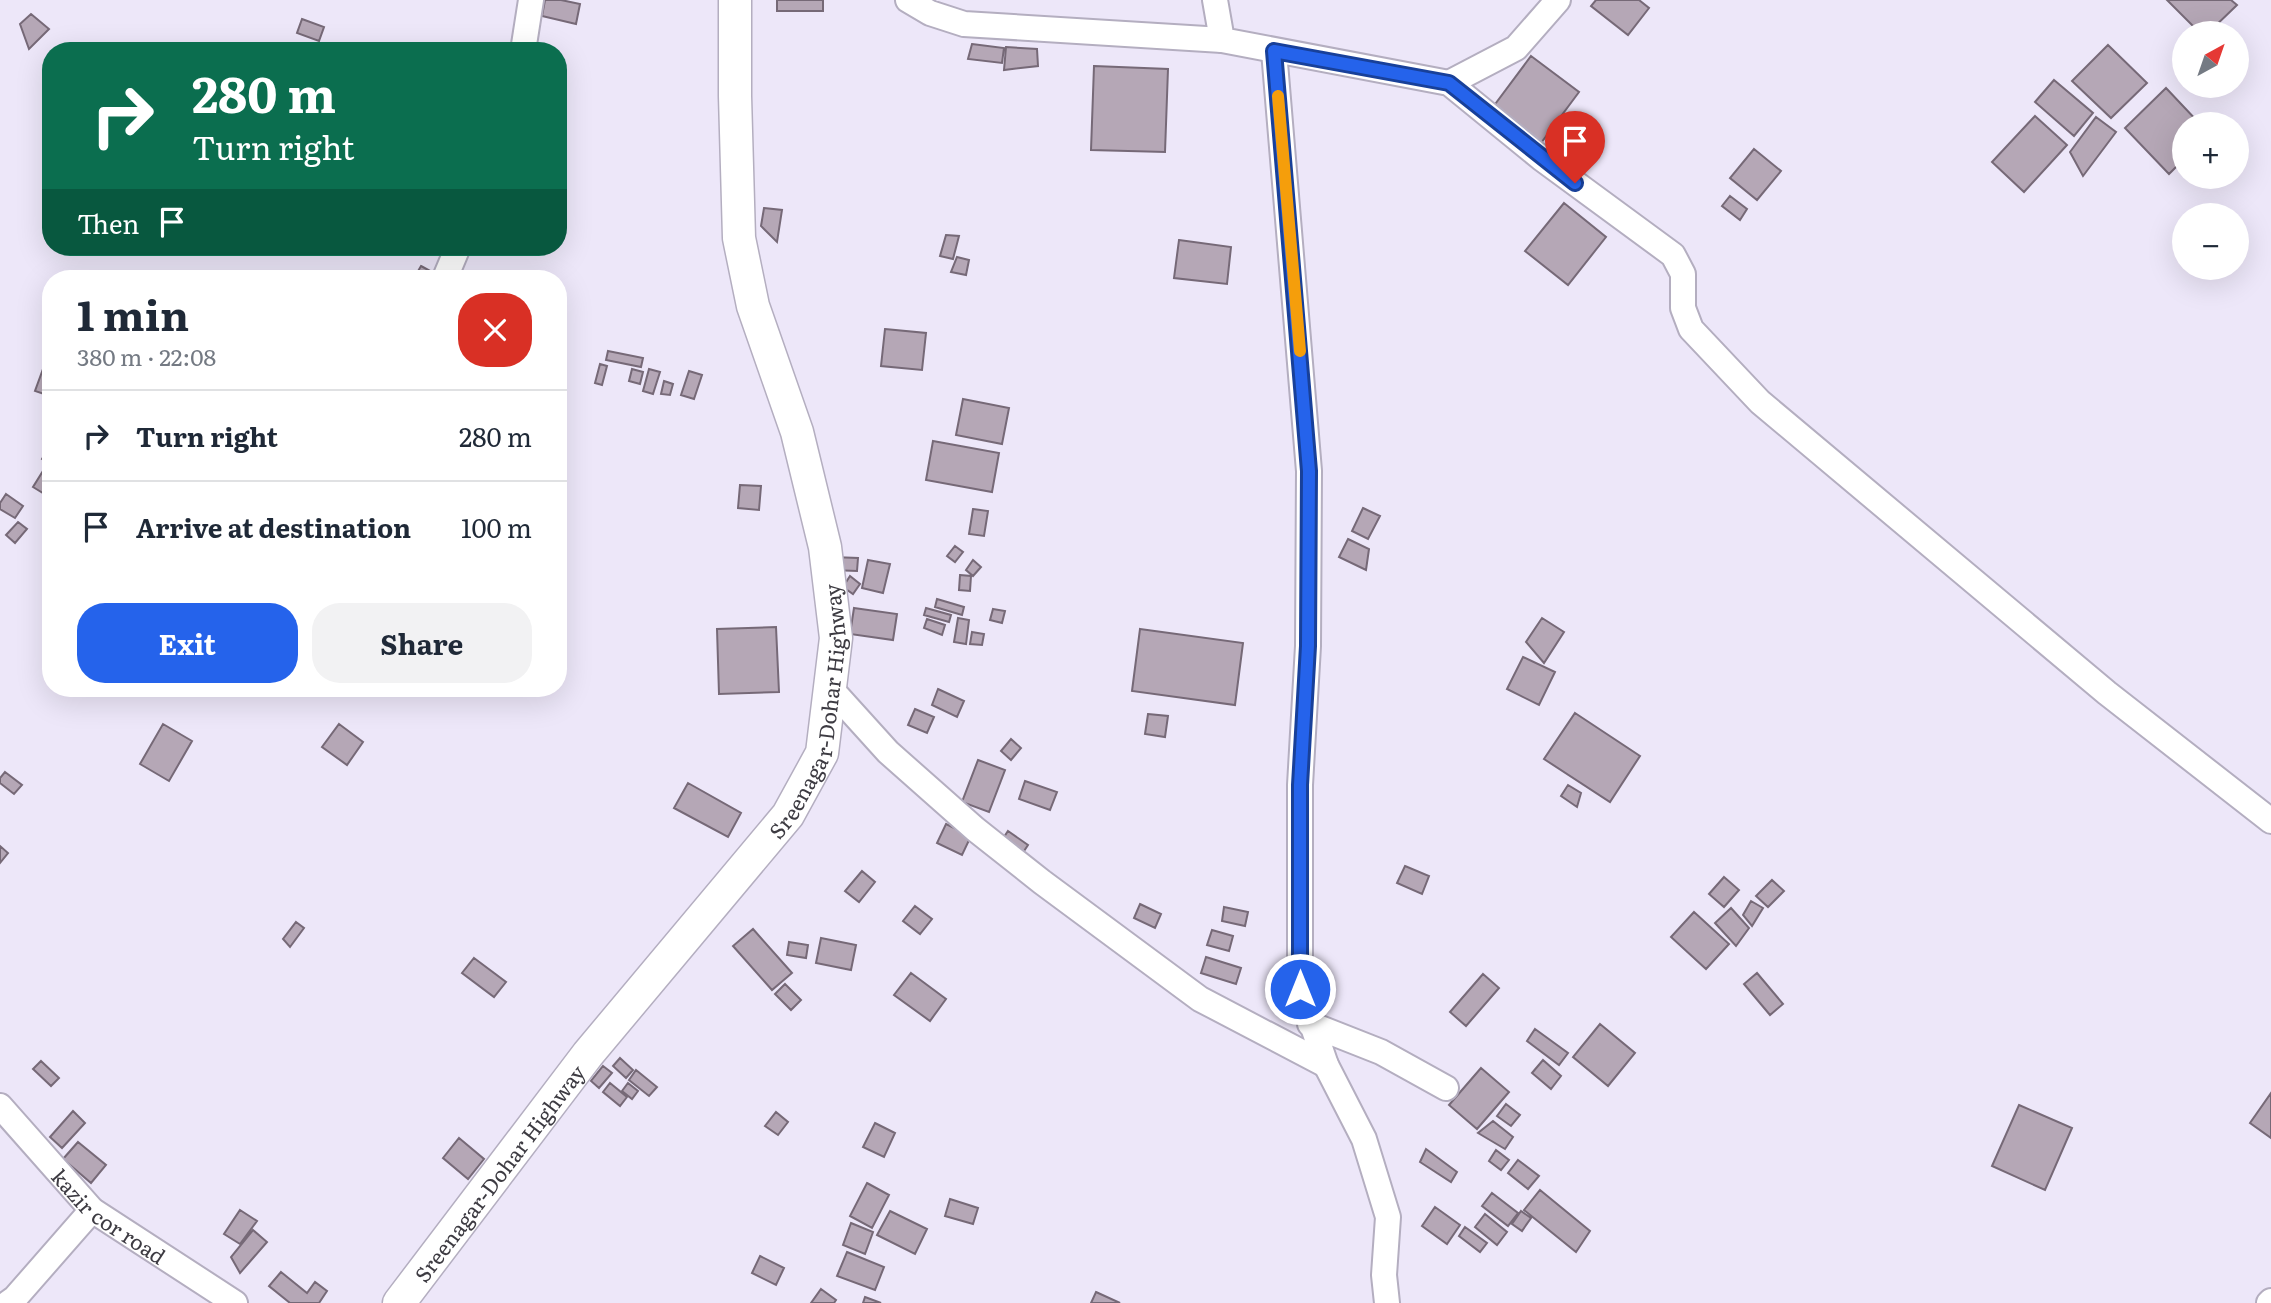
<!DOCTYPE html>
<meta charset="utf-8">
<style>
body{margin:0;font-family:Literata,serif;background:#f2f2f3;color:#1f2937;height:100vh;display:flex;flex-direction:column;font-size:26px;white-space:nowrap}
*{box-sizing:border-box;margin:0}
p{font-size:23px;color:#747a83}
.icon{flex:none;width:38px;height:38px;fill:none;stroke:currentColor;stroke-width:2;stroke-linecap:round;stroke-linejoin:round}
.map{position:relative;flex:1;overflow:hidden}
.details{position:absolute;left:42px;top:270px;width:525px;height:427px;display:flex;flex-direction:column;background:#fff;border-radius:28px;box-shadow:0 7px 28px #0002}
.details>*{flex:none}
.hud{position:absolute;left:42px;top:42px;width:525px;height:214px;border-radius:28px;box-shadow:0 7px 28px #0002;background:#0b6e4f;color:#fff;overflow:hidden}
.needle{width:46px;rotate:40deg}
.tools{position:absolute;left:2172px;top:21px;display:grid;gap:14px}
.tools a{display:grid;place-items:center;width:77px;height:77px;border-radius:50%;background:#fff;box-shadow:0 7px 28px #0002;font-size:35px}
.pin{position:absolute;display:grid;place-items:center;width:60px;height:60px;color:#fff;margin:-72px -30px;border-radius:50% 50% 50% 0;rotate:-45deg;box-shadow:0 0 7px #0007}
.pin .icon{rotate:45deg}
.me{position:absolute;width:77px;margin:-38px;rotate:0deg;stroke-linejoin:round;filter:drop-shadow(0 0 5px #0008)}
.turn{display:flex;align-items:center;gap:24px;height:147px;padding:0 35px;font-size:32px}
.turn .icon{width:91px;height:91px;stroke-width:2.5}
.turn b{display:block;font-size:49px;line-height:60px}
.then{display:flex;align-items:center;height:66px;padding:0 35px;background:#0003;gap:14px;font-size:26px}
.round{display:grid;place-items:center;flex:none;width:74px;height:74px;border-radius:28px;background:#f2f2f3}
.headline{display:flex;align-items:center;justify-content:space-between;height:119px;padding:0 35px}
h1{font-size:42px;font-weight:700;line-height:52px}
.cta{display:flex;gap:14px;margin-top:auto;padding:14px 35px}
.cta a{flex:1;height:80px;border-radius:28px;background:#2563eb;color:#fff;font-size:28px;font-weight:700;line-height:80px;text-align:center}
.cta a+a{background:#f2f2f3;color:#1f2937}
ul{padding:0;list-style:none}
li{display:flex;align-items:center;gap:21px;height:91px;padding:0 35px;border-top:2px solid #e0e1e3}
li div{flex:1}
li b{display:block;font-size:26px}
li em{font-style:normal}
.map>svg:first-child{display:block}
</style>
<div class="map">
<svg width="2271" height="1303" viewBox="0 0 2271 1303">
<rect width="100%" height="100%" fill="#ede7f9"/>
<path fill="#b5a7b6" stroke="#766977" stroke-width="2" d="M545 0H561L580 4 576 24 542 16Z
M777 0H823V11H777Z
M1596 0H1639L1649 8 1628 35 1591 6Z
M2167 0H2231L2237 5 2208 33H2200Z
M31 14 49 29 29 49 20 24Z
M302 19 324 27 319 41 297 33Z
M972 44 1004 48 1002 63 968 59Z
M2108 45 2147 83 2111 118 2072 81Z
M1006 47 1037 49 1038 66 1004 70Z
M1531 56 1579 92 1538 147 1490 111Z
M1094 66 1168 69 1165 152 1091 150Z
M2054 80 2093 113 2074 136 2035 102Z
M2166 88 2200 124H2184V159L2169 174 2125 128Z
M2035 116 2067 145 2024 192 1992 162Z
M2096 117 2116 132 2083 176 2070 152Z
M1754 149 1781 171 1757 200 1730 178Z
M1730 196 1747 209 1740 220 1722 206Z
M1564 203 1606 237 1568 285 1525 251Z
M764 208 782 210 777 242 761 226Z
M946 235 959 236 953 259 940 256Z
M1179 240 1231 247 1227 284 1174 278Z
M957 257 969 260 966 275 951 272Z
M421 266 432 272 429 278H414Z
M885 329 926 333 922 370 881 366Z
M608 351 643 358 641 367 606 360Z
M600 364 607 366 602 385 595 383Z
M43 369 51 372V384L47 395 35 391Z
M632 369 643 372 640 384 629 381Z
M649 369 660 372 653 394 643 391Z
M689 371 702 375 694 399 681 395Z
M664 381 673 384 670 395 661 394Z
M963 399 1009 408 1002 444 956 435Z
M933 441 999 453 992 492 926 480Z
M50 446 51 447V465L42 459Z
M43 471 51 476V498L33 487Z
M740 485 761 486 759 510 738 508Z
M6 494 23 506 15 518 0 509V503Z
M1363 508 1380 516 1368 539 1352 531Z
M973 509 988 511 984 536 969 534Z
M18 522 27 529 15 543 6 535Z
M1348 539 1369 549 1366 570 1339 557Z
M955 546 963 552 955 562 947 556Z
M832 557 858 558 857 571 832 570Z
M868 560 890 564 883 593 862 588Z
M973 560 981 567 973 576 966 570Z
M960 575 971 576 970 591 959 590Z
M850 576 860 584 853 594 843 587Z
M937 599 964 607 962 615 935 607Z
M854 608 897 614 893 640 850 634Z
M926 608 951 615 949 622 924 615Z
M993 609 1005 611 1002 623 990 620Z
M958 618 969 620 966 644 954 642Z
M1542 618 1564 632 1544 663 1526 642Z
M927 619 945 625 942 635 924 628Z
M776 627 779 692 719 694 717 629Z
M1140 629 1243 643 1235 705 1132 691Z
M972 632 984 634 982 645 970 644Z
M1523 657 1555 672 1539 705 1507 689Z
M938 689 964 701 957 717 932 705Z
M915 709 934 717 927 733 908 725Z
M1575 713 1640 756 1610 802 1544 759Z
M1148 714 1168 716 1165 737 1145 734Z
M163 724 192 741 169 781 140 764Z
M339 724 363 742 347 765 322 747Z
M1011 739 1021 748 1011 760 1001 751Z
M978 760 1005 770 989 812 962 802Z
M5 772 22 785 14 794 0 783V778Z
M1025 781 1057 792 1050 810 1019 799Z
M688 783 741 813 728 837 674 808Z
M1568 785 1581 793 1577 807 1561 796Z
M946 824 971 836 962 855 937 843Z
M1008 831 1028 845 1020 857 1000 843Z
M0 846 8 853 0 863Z
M1405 866 1429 876 1422 894 1397 883Z
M862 871 875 882 859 902 845 891Z
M1724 877 1739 890 1724 907 1709 894Z
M1772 880 1784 891 1768 907 1756 896Z
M1751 901 1763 908 1752 926 1743 915Z
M1140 904 1161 914 1155 928 1134 918Z
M915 906 932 919 920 934 903 921Z
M1224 907 1248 912 1245 926 1222 921Z
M1731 908 1749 928 1736 946 1715 923Z
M1694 912 1729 944 1706 969 1671 937Z
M296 922 304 928 290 947 283 939Z
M753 929 792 973 772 990 733 946Z
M1212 930 1233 936 1229 951 1207 945Z
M821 938 856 945 851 970 816 963Z
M789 942 808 945 806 958 787 955Z
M1206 957 1241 968 1236 984 1201 973Z
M474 958 506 982 494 997 462 973Z
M911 973 946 999 930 1021 894 995Z
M1757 973 1783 1004 1770 1015 1744 984Z
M1483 974 1499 988 1466 1026 1450 1012Z
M785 984 801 1000 791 1010 775 994Z
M1600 1024 1635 1053 1608 1086 1573 1057Z
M1535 1029 1568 1053 1559 1065 1527 1041Z
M620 1058 633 1070 626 1078 613 1066Z
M1543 1060 1561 1076 1551 1089 1532 1073Z
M41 1061 59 1078 51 1086 33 1069Z
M603 1066 612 1073 599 1088 591 1081Z
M1481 1068 1509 1092 1477 1129 1449 1105Z
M636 1070 657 1087 649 1096 629 1080Z
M610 1083 627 1097 620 1106 603 1092Z
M628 1083 638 1091 632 1099 622 1091Z
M2271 1093V1138L2250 1123Z
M1506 1104 1520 1115 1511 1126 1497 1116Z
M2019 1105 2072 1128 2045 1190 1992 1166Z
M73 1111 85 1123 62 1148 50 1137Z
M776 1112 788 1122 778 1135 765 1126Z
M1493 1121 1513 1137 1505 1149 1478 1133Z
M875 1123 895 1133 884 1157 863 1147Z
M459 1138 484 1159 468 1179 443 1158Z
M78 1142 106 1165 91 1183 63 1159Z
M1426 1149 1457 1172 1451 1182 1420 1162Z
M1496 1150 1509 1160 1501 1170 1489 1161Z
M1518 1160 1539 1176 1528 1189 1508 1173Z
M867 1183 889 1195 872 1228 850 1216Z
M1540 1190 1590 1231 1576 1252 1524 1210Z
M1492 1193 1518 1213 1508 1226 1482 1206Z
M950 1199 978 1208 973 1224 945 1216Z
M1435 1207 1460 1225 1447 1244 1422 1226Z
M240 1210 257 1221 240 1244 224 1234Z
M890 1211 927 1229 915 1254 877 1235Z
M1521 1211 1531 1218 1522 1231 1512 1224Z
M1485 1214 1507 1232 1497 1245 1475 1227Z
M851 1223 873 1232 865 1254 843 1245Z
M1465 1227 1487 1243 1480 1252 1459 1236Z
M253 1230 267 1242 240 1273 231 1257Z
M847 1252 884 1267 875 1290 837 1276Z
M760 1256 784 1268 776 1285 752 1273Z
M281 1272 307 1293 315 1282 327 1291 319 1303H290L269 1286Z
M821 1289 836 1300 834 1303H811Z
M1096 1292 1120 1303H1091Z
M865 1297 881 1303H863Z"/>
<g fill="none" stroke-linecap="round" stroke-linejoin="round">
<g stroke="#b4aec0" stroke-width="28">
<g id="minor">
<path d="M908 0 930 13 964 24 1222 40"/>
<path d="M1215 0 1222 40 1449 83 1541 158 1673 255 1683 274V308L1691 329 1760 402 2107 693 2271 821"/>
<path d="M523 51 531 0"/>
<path d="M1274 51 1309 471 1308 646 1300 785V989L1326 1065 1364 1139 1388 1217 1384 1275 1387 1303"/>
<path d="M1449 83 1516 48 1558 0"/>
<path d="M445 278 458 247"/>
<path d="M831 689 888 752 975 829 1042 882 1200 999 1326 1065"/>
<path d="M1310 1024 1381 1052 1446 1088"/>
<path id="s1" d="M0 1106 92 1210 235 1303"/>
<path d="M8 1303 15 1298 92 1210"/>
<path d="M2269 1303 2271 1301"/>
</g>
</g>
<g stroke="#b4aec0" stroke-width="35">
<g id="major">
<path id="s2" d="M399 1303 588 1054 788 815 822 753 836 638 825 547 797 432 753 306 739 238 735 96V0"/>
</g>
</g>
<use href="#minor" stroke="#fff" stroke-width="24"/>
<use href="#major" stroke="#fff" stroke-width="32"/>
</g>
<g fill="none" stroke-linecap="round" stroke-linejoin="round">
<g stroke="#184099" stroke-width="18">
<path id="route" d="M1300 989V785L1308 646 1309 471 1274 51 1449 83 1575 183"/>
</g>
<use href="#route" stroke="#2563eb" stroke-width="12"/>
<path stroke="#f59e0b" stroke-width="12" d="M1278 96 1300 351"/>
</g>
<g text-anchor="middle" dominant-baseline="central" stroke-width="6" stroke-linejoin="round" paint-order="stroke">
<g font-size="21" fill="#3d3b42" stroke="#f8f6fe">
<text stroke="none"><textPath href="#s2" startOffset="732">Sreenagar-Dohar Highway</textPath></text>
<text stroke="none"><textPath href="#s2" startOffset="164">Sreenagar-Dohar Highway</textPath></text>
<text stroke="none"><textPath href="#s1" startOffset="156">kazir cor road</textPath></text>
</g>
</g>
</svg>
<div class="tools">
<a><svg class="needle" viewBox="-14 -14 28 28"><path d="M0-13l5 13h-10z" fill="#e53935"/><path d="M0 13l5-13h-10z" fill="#747a83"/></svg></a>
<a>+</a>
<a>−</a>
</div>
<div class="pin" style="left:1575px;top:183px;background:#d93025"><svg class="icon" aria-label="arrive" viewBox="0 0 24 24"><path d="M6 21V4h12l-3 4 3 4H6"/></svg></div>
<svg class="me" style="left:1300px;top:989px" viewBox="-20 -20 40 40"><circle r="17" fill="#2563eb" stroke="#fff" stroke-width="3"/><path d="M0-11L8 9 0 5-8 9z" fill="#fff"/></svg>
<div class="hud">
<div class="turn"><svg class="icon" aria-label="right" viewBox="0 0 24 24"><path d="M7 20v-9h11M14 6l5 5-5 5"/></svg><div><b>280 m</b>Turn right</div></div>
<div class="then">Then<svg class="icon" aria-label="arrive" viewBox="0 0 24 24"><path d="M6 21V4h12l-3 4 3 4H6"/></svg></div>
</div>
<section class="details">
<div class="headline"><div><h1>1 min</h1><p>380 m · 22:08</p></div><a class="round" style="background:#d93025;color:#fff"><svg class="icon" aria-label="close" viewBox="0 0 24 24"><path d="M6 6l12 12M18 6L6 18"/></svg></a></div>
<ul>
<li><svg class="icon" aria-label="right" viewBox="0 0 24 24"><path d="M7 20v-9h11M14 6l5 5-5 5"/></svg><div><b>Turn right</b></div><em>280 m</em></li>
<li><svg class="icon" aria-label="arrive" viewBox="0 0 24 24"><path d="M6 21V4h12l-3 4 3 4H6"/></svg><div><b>Arrive at destination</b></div><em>100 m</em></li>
</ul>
<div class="cta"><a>Exit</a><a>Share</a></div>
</section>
</div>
